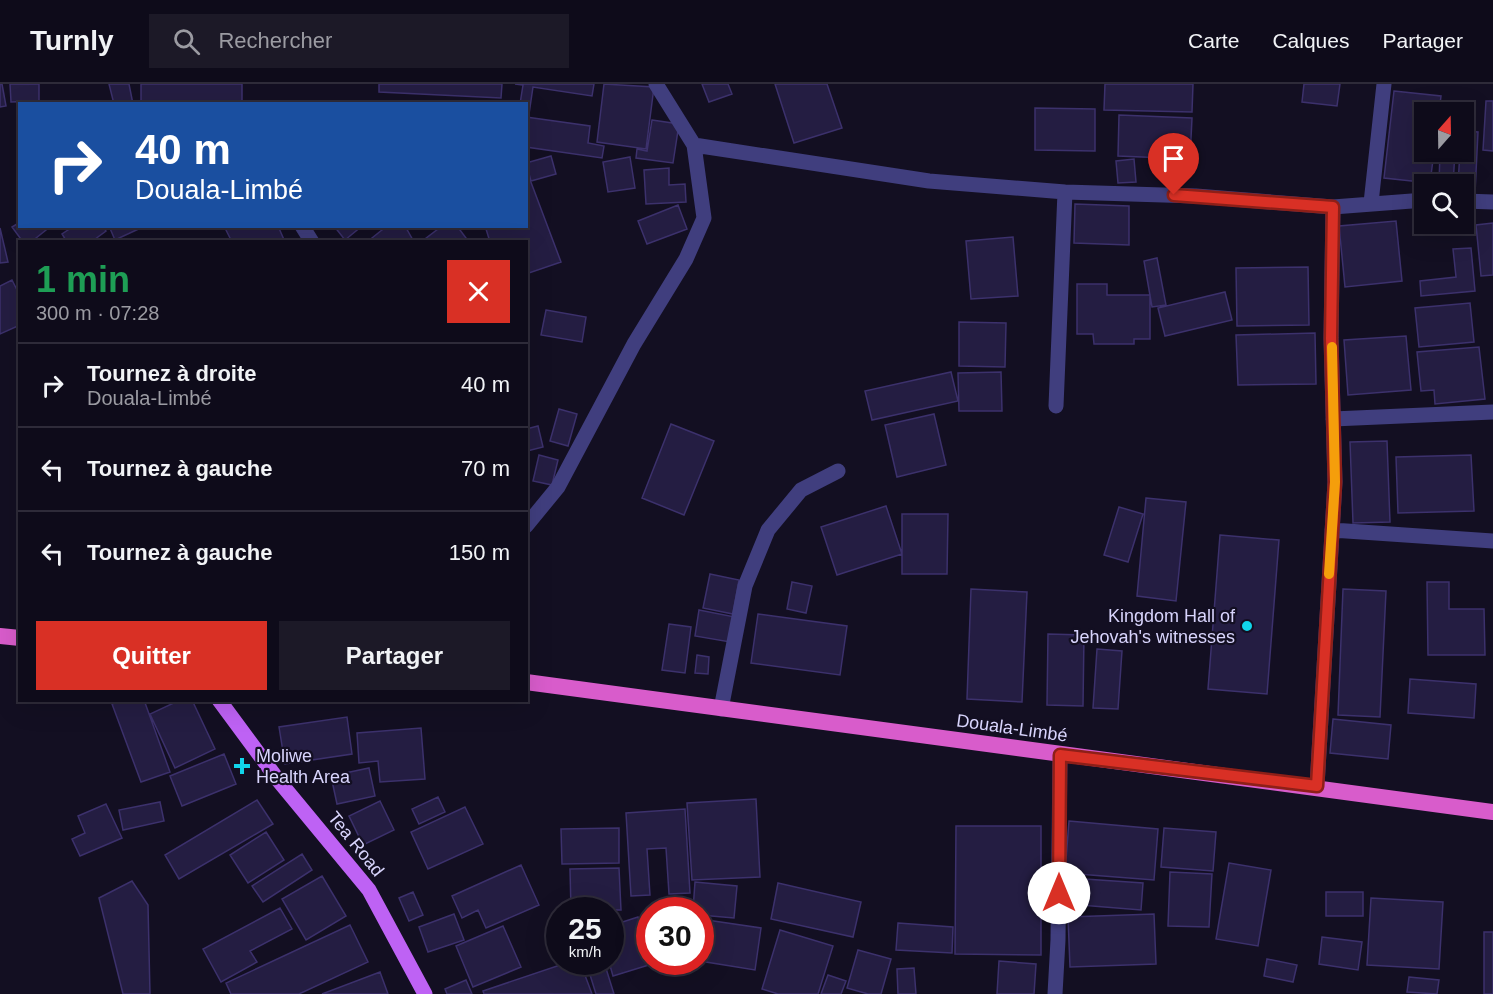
<!DOCTYPE html>
<html lang="fr">
<meta charset="utf-8">
<style>
body{margin:0;font-family:Arial,sans-serif;background:#1c1927;color:#f1f3f6;height:100vh;display:flex;flex-direction:column;font-size:22px;white-space:nowrap}
*{box-sizing:border-box;margin:0}
p{font-size:20px;color:#9b9ba2}
.icon{flex:none;width:33px;height:33px;fill:none;stroke:currentColor;stroke-width:2;stroke-linecap:round;stroke-linejoin:round}
.map{position:relative;flex:1;overflow:hidden}
.panel{position:absolute;left:18px;top:156px;width:510px;height:462px;display:flex;flex-direction:column;background:#0e0b1a;border-radius:0px;box-shadow:0 6px 24px #0002,0 0 0 2px #2e2b39}
.panel>*{flex:none}
.top-card{position:absolute;left:18px;top:18px;width:510px;height:126px;border-radius:0px;box-shadow:0 6px 24px #0002,0 0 0 2px #2e2b39;background:#1a4fa0;color:#fff;overflow:hidden}
.needle{width:39px;rotate:20deg}
.buttons{position:absolute;left:1414px;top:18px;display:grid;gap:12px}
.buttons a{display:grid;place-items:center;width:60px;height:60px;border-radius:0px;background:#0e0b1a;box-shadow:0 6px 24px #0002,0 0 0 2px #2e2b39;font-size:30px}
.speed{position:absolute;left:546px;top:813px;display:flex;gap:12px;font-size:30px;font-weight:700;text-align:center}
.speed>*{display:grid;place-content:center;width:78px;height:78px;border-radius:50%;background:#0e0b1a;box-shadow:0 6px 24px #0002,0 0 0 2px #2e2b39;line-height:1}
.speed small{font-size:15px;font-weight:400}
.speed .limit{border:9px solid #d22;background:#fff;color:#111}
.pin{position:absolute;display:grid;place-items:center;width:51px;height:51px;color:#fff;margin:-62px -26px;border-radius:50% 50% 50% 0;rotate:-45deg;box-shadow:0 0 6px #0007}
.pin .icon{rotate:45deg}
.me{position:absolute;width:66px;margin:-33px;rotate:0deg;stroke-linejoin:round;filter:drop-shadow(0 0 4px #0008)}
.turn{display:flex;align-items:center;gap:21px;height:126px;padding:0 18px;font-size:27px}
.turn .icon{width:78px;height:78px;stroke-width:2.5}
.turn b{display:block;font-size:42px;line-height:51px}
.round{display:grid;place-items:center;flex:none;width:63px;height:63px;border-radius:0px;background:#1c1927}
.overview{display:flex;align-items:center;justify-content:space-between;height:102px;padding:0 18px}
h1{font-size:36px;font-weight:600;line-height:45px;color:#1e9e55}
.primary-button{display:flex;gap:12px;margin-top:auto;padding:12px 18px}
.primary-button a{flex:1;height:69px;border-radius:0px;background:#d93025;color:#fff;font-size:24px;font-weight:600;line-height:69px;text-align:center}
.primary-button a+a{background:#1c1927;color:#f1f3f6}
ul{padding:0;list-style:none}
li{display:flex;align-items:center;gap:18px;height:84px;padding:0 18px;border-top:2px solid #2e2b39}
li div{flex:1}
li b{display:block;font-size:22px}
li em{font-style:normal}
header{display:flex;align-items:center;gap:36px;box-sizing:border-box;height:84px;padding:0 30px;background:#0e0b1a;border-bottom:2px solid #2e2b39}
header strong{font-size:28px}
nav{display:flex;gap:33px;margin-inline-start:auto;font-size:21px}
.search{width:420px;height:54px;background:#1c1927;display:flex;align-items:center;gap:15px;box-sizing:border-box;padding:0 21px;border-radius:0px;color:#9b9ba2;font-size:22px}
.map>svg:first-child{display:block}
</style>
<header>
<strong>Turnly</strong>
<div class="search"><svg class="icon" aria-label="search" viewBox="0 0 24 24"><circle cx="10" cy="10" r="6"/><path d="M15 15l6 6"/></svg>Rechercher</div>
<nav><a>Carte</a><a>Calques</a><a>Partager</a></nav>
</header>
<div class="map">
<svg width="1493" height="910" viewBox="0 0 1493 910">
<rect width="100%" height="100%" fill="#130f22"/>
<path fill="#241d42" stroke="#3c316c" stroke-width="1.5" d="M0 0H2L6 22 0 23Z
M10 0H39V17L11 18Z
M109 0H129L133 20H114Z
M141 0H242V20H141Z
M379 0H502L501 14 379 8Z
M515 0H594L592 12 533 3 529 30H526V20H520L523 1Z
M604 0 654 3 646 65 597 58Z
M702 0H728L732 10 709 18Z
M775 0H827L842 44 794 59Z
M1105 0H1193L1192 28 1104 26Z
M1304 0H1340L1337 22 1302 18Z
M1394 7 1441 12 1439 28H1425V68H1434L1430 99 1384 94Z
M1486 17H1493V67L1483 66Z
M1035 24 1095 25V67L1035 66Z
M1119 31 1192 34 1190 75 1118 72Z
M526 33 590 42 588 59 604 62 602 74 526 63Z
M652 36 679 40 673 79 636 74 637 65 647 67Z
M1464 47 1478 48 1475 109 1464 108V100H1458L1460 68H1464Z
M1440 68H1455L1453 100H1439Z
M551 72 556 90 531 97 526 79Z
M630 73 635 104 608 108 603 78Z
M1134 75 1136 98 1118 99 1116 77Z
M669 84V101L685 100 686 118 646 120 644 86Z
M526 85 561 178 526 190V158H490L486 145 494 142H526Z
M1075 120 1129 122V161L1074 159Z
M678 121 687 145 647 160 638 137Z
M1396 137 1402 197 1345 203 1339 142Z
M20 138V142H51L31 158H23L12 143Z
M1493 139V191L1481 192 1476 141Z
M74 142H103L106 147 91 158H67L62 150Z
M109 142H145L115 156Z
M224 142H278L285 158H232Z
M334 142H362L345 156Z
M387 142H405L414 158H367Z
M442 142H457L469 158H427L425 155Z
M0 144 8 178 0 179Z
M1013 153 1018 212 971 215 966 157Z
M1471 164 1475 207 1421 212 1420 197 1456 193 1453 165Z
M1157 174 1166 221 1152 223 1144 177Z
M1308 183 1309 241 1237 242 1236 184Z
M12 196 20 212V241L0 250V202Z
M1077 200H1107V211H1150V255H1134V260H1094L1093 250H1077Z
M1225 208 1232 236 1165 252 1158 224Z
M1470 219 1474 258 1419 263 1415 224Z
M546 226 586 233 582 258 541 251Z
M959 238 1006 239 1005 283 959 282Z
M1315 249 1316 300 1238 301 1236 251Z
M1406 252 1411 306 1348 311 1344 256Z
M1479 263 1485 315 1435 320 1434 306 1421 307 1417 268Z
M951 288 958 317 872 336 865 307Z
M1001 288 1002 327H959L958 289Z
M559 325 577 330 568 362 550 357Z
M934 330 946 381 897 393 885 341Z
M671 340 714 357 684 431 642 414Z
M538 342 543 363 527 367 526 345Z
M1387 357 1390 438 1353 439 1350 358Z
M539 371 558 376 552 401 533 397Z
M1471 371 1474 427 1398 429 1396 373Z
M1146 414 1186 418 1176 517 1137 512Z
M886 422 902 470 837 491 821 443Z
M1119 423 1143 430 1128 478 1104 471Z
M902 430H948L947 490H902Z
M1220 451 1279 456 1267 610 1208 605Z
M710 490 739 496 733 530 703 524Z
M792 498 812 502 806 529 787 525Z
M1427 498H1449V525H1484L1485 571H1428Z
M971 505 1027 508 1022 618 967 615Z
M1343 505 1386 507 1380 633 1338 631Z
M699 526 735 533 730 558 695 552Z
M758 530 847 542 840 591 751 579Z
M669 540 691 543 685 589 662 586Z
M1048 550 1084 551 1083 622 1047 621Z
M1097 565 1122 567 1118 625 1093 624Z
M697 571 709 573 708 590 695 589Z
M1410 595 1476 600 1474 634 1408 629Z
M122 616H144L170 688 141 698 112 620Z
M180 616H192L215 665 175 684 150 630Z
M347 633 352 670 285 680 279 643Z
M1333 635 1391 641 1388 675 1330 669Z
M421 644 425 695 380 698 378 677 359 679 357 649Z
M224 670 236 700 182 722 170 692Z
M369 684 375 712 337 720 331 692Z
M438 713 445 728 419 740 412 725Z
M756 715 760 793 692 796 687 719Z
M257 716 273 740 179 795 165 771Z
M380 717 394 746 363 761 349 732Z
M160 718 164 737 123 746 119 726Z
M106 720 122 754 80 772 72 755 85 749 78 732Z
M465 723 483 760 428 785 411 748Z
M685 725 690 809 669 810 666 764 647 765 650 811 631 812 626 729Z
M1069 737 1158 745 1154 796 1065 789Z
M956 742H1041V871L955 870Z
M619 744V779L562 780 561 745Z
M1164 744 1216 748 1213 787 1161 783Z
M266 748 284 776 248 799 230 771Z
M302 770 312 786 263 818 252 802Z
M1229 779 1271 786 1258 862 1216 855Z
M521 781 539 821 486 844 478 826 462 834 452 812Z
M619 784 621 826H571L570 785Z
M1170 788 1212 790 1209 843 1168 842Z
M322 792 346 832 306 856 282 815Z
M1070 794 1143 799 1141 826 1068 820Z
M132 797 148 821 150 910H123L99 814Z
M695 798 737 802 734 834 700 831V826H693Z
M778 799 861 818 853 853 771 835Z
M413 808 423 831 409 837 399 814Z
M1326 808H1363V832H1326Z
M1371 814 1443 818 1439 885 1367 881Z
M280 824 292 845 250 867 257 878 221 898 203 865Z
M454 830 464 856 428 868 419 843Z
M1154 830 1156 880 1070 883 1068 833Z
M638 833 652 880 613 892 609 878 610 842Z
M700 835 761 844 755 886 700 877Z
M898 839 953 843 952 869 896 866Z
M350 841 368 878 299 910H231L226 899Z
M503 842 521 883 473 903 456 862Z
M780 846 833 862 818 910H778L762 905Z
M1484 848H1493V910H1484Z
M1322 853 1362 858 1358 886 1319 880Z
M858 866 891 875 881 910H868L847 904Z
M1267 875 1297 881 1293 898 1264 892Z
M999 877 1036 880 1034 910H997Z
M569 878H580L592 910H484L483 907Z
M586 878H604L614 910H596Z
M914 884 916 910H898L897 885Z
M380 888 388 910H322Z
M828 891 846 897 841 910H821Z
M1409 893 1439 896 1437 910 1407 908Z
M466 896 472 910H447L445 905Z"/>
<g fill="none" stroke-linecap="round" stroke-linejoin="round">
<path stroke="#403e7e" stroke-width="15" d="M694 61 929 97 1065 108 1196 112 1333 123 1425 116
M1464 117 1493 118
M1371 119 1384 0
M302 142 312 158
M1056 322 1065 108
M1333 335 1493 328
M526 442 558 403 634 260 686 175 704 134 694 61 656 0
M1332 446 1493 457
M721 625 745 502 768 446 801 406 838 387
M1317 702 1335 398 1331 254 1333 123
M1055 910 1058 856 1060 671"/>
<path stroke="#be62f4" stroke-width="15" d="M219 616 278 696 369 806 425 910"/>
<path stroke="#d85ccb" stroke-width="16" d="M0 552 20 554
M526 598 1493 728"/>
</g>
<g fill="none" stroke-linecap="round" stroke-linejoin="round">
<g stroke="#8d1f18" stroke-width="15">
<path id="route" d="M1059 809 1060 671 1317 702 1335 398 1331 254 1333 123 1174 111"/>
</g>
<use href="#route" stroke="#d93025" stroke-width="10"/>
<path stroke="#f59e0b" stroke-width="10" d="M1329 490 1335 398 1332 263"/>
</g>
<g fill="#11d5eb" stroke="#130f22" stroke-width="2">
<circle cx="1247" cy="542" r="6"/>
<path d="M239 673h6v6h6v6h-6v6h-6v-6h-6v-6h6z"/>
</g>
<g text-anchor="middle" dominant-baseline="central" stroke-width="4.5" stroke-linejoin="round" paint-order="stroke">
<g font-size="18" fill="#d8d4fc" stroke="#130f22" text-anchor="end">
<text x="1235" y="532">Kingdom Hall of<tspan x="1235" dy="21">Jehovah's witnesses</tspan></text>
<text x="256" y="672" text-anchor="start">Moliwe<tspan x="256" dy="21">Health Area</tspan></text>
</g>
<g font-size="18" fill="#d8d4fc" stroke="#130f22">
<text transform="translate(1012 644) rotate(8)">Douala-Limbé</text>
<text transform="translate(356 760) rotate(51)">Tea Road</text>
</g>
</g>
</svg>
<div class="buttons">
<a><svg class="needle" viewBox="-14 -14 28 28"><path d="M0-13l5 13h-10z" fill="#e53935"/><path d="M0 13l5-13h-10z" fill="#9b9ba2"/></svg></a>
<a><svg class="icon" aria-label="search" viewBox="0 0 24 24"><circle cx="10" cy="10" r="6"/><path d="M15 15l6 6"/></svg></a>
</div>
<div class="speed"><div>25<small>km/h</small></div><div class="limit">30</div></div>
<div class="pin" style="left:1174px;top:111px;background:#d93025"><svg class="icon" aria-label="arrive" viewBox="0 0 24 24"><path d="M6 21V4h12l-3 4 3 4H6"/></svg></div>
<svg class="me" style="left:1059px;top:809px" viewBox="-20 -20 40 40"><circle r="19" fill="#fff"/><path d="M0-13L10 11 0 6-10 11z" fill="#d93025"/></svg>
<div class="top-card">
<div class="turn"><svg class="icon" aria-label="right" viewBox="0 0 24 24"><path d="M7 20v-9h11M14 6l5 5-5 5"/></svg><div><b>40 m</b>Douala-Limbé</div></div>
</div>
<section class="panel">
<div class="overview"><div><h1>1 min</h1><p>300 m · 07:28</p></div><a class="round" style="background:#d93025;color:#fff"><svg class="icon" aria-label="close" viewBox="0 0 24 24"><path d="M6 6l12 12M18 6L6 18"/></svg></a></div>
<ul>
<li><svg class="icon" aria-label="right" viewBox="0 0 24 24"><path d="M7 20v-9h11M14 6l5 5-5 5"/></svg><div><b>Tournez à droite</b><p>Douala-Limbé</p></div><em>40 m</em></li>
<li><svg class="icon" aria-label="left" viewBox="0 0 24 24"><path d="M17 20v-9H6M10 6l-5 5 5 5"/></svg><div><b>Tournez à gauche</b></div><em>70 m</em></li>
<li><svg class="icon" aria-label="left" viewBox="0 0 24 24"><path d="M17 20v-9H6M10 6l-5 5 5 5"/></svg><div><b>Tournez à gauche</b></div><em>150 m</em></li>
</ul>
<div class="primary-button"><a>Quitter</a><a>Partager</a></div>
</section>
</div>
